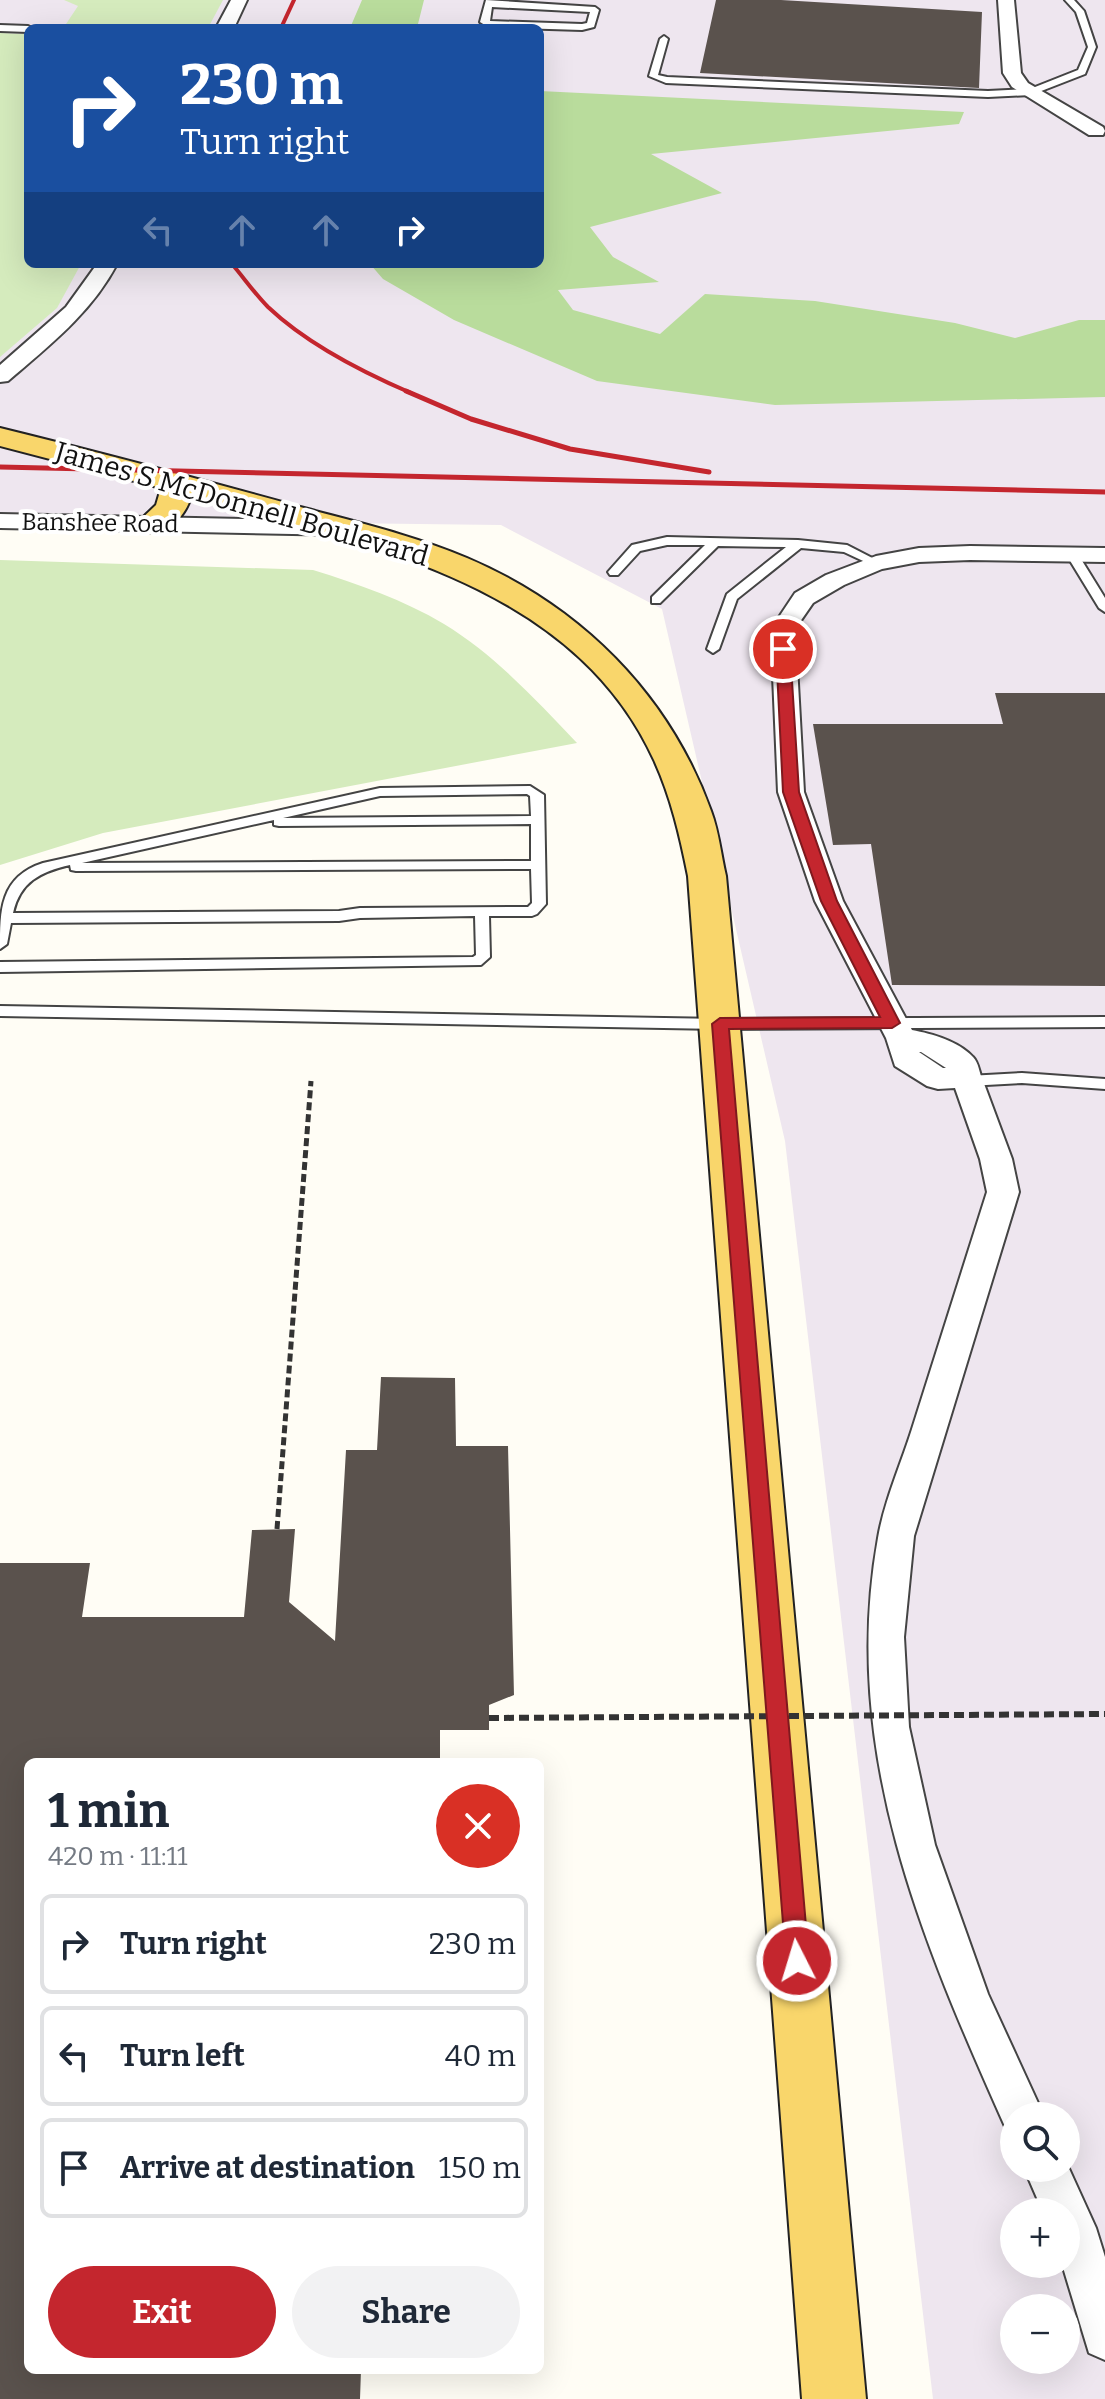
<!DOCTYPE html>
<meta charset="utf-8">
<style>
body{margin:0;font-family:Bitter,serif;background:#f2f2f3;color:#1f2937;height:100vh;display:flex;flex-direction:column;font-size:30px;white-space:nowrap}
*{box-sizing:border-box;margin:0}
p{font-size:26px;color:#747a83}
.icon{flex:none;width:44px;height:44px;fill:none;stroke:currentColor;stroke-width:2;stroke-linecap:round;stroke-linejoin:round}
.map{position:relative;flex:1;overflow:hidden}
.sheet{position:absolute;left:24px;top:1758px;width:520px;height:616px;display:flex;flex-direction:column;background:#fff;border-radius:12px;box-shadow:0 8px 32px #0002}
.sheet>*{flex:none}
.banner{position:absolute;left:24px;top:24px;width:520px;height:244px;border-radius:12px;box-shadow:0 8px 32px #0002;background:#1a4fa0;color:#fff;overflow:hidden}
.fabs{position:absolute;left:1000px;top:2102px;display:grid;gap:16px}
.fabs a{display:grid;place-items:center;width:80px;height:80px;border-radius:50%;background:#fff;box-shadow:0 8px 32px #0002;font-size:40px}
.pin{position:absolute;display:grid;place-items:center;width:68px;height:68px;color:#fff;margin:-34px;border:4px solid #fff;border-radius:50%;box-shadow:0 2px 8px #0007}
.me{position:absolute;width:88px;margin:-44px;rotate:355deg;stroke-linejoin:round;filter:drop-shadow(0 0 6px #0008)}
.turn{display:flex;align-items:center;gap:28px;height:168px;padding:0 24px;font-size:36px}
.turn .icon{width:104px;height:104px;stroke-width:2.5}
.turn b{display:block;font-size:56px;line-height:68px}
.lanes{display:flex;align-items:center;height:76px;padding:0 24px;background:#0003;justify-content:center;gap:40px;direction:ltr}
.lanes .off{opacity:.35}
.round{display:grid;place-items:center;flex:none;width:84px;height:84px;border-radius:42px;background:#f2f2f3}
.overview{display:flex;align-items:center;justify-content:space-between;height:136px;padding:0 24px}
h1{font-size:48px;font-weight:700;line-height:60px}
.button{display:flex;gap:16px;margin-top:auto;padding:16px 24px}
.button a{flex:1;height:92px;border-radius:48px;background:#c4262e;color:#fff;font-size:32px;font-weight:700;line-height:92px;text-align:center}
.button a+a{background:#f2f2f3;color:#1f2937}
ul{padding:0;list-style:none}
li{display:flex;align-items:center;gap:24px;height:100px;margin:0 16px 12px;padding:0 8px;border:4px solid #e0e1e3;border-radius:12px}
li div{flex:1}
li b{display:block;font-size:30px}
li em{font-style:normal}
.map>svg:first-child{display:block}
</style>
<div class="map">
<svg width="1105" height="2399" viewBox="0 0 1105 2399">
<rect width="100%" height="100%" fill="#fffdf5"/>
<path fill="#eee6ef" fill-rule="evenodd" d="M0 0H1105V2399H933L785 1141 662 609 501 525 0 519ZM28 28H540V264H28ZM1014 2116H1066V2168H1014ZM1014 2212H1066V2264H1014ZM1014 2308H1066V2360H1014Z"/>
<path fill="#d5ebbd" d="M64 0H223L208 28 66 24 78 6Z
M0 33 28 34V264H81L57 308 0 357Z
M0 560 313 570C358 584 404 600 444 624 495 655 536 700 577 743L103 833 0 865Z"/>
<path fill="#b9dc9c" d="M362 0H424L417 28H350Z
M540 91 964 112 959 124 651 154 722 193 590 227 613 257 659 282 558 290 573 310 660 334 705 294 815 301 955 323 1015 338 1079 320H1105V397L775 405 597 381 454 320 383 279 370 264H540Z"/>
<path fill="#5a524d" d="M716 0H781L982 12 979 88 700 73Z
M995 693H1105V986L892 985 871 844 833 845 813 724H1003Z
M381 1377 455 1378 456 1446H508L514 1695 489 1705V1730H440V1762H28V2370H361L360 2399H0V1563H90L82 1617H244L252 1530 295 1529 289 1602 335 1641 346 1450H377Z"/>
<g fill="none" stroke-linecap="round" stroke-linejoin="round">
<g stroke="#444" stroke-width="4">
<path id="service" d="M486 0 595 7 599 10 594 27 582 30 488 27 480 22ZM492 7 590 12 587 23 582 24 490 21Z
M1065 0H1074L1084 11 1096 47 1085 74 1031 95 988 97 666 83 649 76 660 39 664 36 668 39 658 75 667 77 988 91 1030 89 1078 70 1088 47 1076 12Z
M0 25 28 26 32 28H28V32L0 31Z
M667 537 798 540 847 545 882 563 876 567 844 552 801 548 737 599 719 649 713 653 707 649 727 594 786 547 718 546 660 603H652V597L705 545H667L640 551 618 575H610L608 572 632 545Z
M1072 550 1076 551 1105 598V612L1099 608 1066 554Z
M530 786 544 795 546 904 537 914 532 916H489L490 957 481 965 0 972V962L473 957 476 955 475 916 360 918 339 921 11 923 7 944 0 949C0 910 0 877 43 863L380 788ZM527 794 530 796 531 816 283 818 380 796ZM274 820V825L279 826 531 824V861L82 863ZM70 865 71 870 76 871 531 869 532 903 528 907 360 908 339 911 13 913C20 882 40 872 70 865Z
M0 1006 720 1019 1105 1017V1027L720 1029 0 1016Z
M1022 1073 1105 1079V1089L1022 1083 968 1086 960 1081 968 1076Z"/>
</g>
<g stroke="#444" stroke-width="4">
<path id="minor" d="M231 0H247L234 28H216Z
M998 0H1014L1021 73 1028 83 1103 127 1105 131 1103 135H1089L1012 87 1003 73Z
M97 264H117C91 313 50 345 8 381L0 382V365L66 307Z
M0 514 344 521 352 523 356 528 352 533 344 535 0 528Z
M970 546 1105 548V562L970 560 919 562 882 569 844 585 813 603 795 629 804 792 843 901 912 1030C933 1034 958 1041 973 1057 979 1063 979 1073 983 1081L1012 1159 1019 1192 914 1536 904 1637 909 1727 935 1845 988 1994 1044 2116H1014V2134L1007 2131C922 1941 840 1751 878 1538 884 1502 901 1464 912 1429 937 1350 962 1271 987 1192L980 1159 955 1088 938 1089 927 1086 895 1066 886 1038 815 901 778 792 771 629 795 593 826 575 876 556 919 548ZM919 1052H921L946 1068H943Z
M1066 2162 1096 2228 1105 2257V2360L1089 2353 1062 2264H1066V2212H1043L1024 2168H1066Z"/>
</g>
<g stroke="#222" stroke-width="4">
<path id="primary" d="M0 428C98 452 195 478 293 505 351 521 410 534 467 558 580 606 669 694 711 811 719 832 721 855 726 876L866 2399H802L688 876C680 836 671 797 654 760 573 582 360 542 191 497 184 519 165 537 141 531L136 524 156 505 161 488 0 446Z"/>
</g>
<path stroke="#333" stroke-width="5" stroke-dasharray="8 4" stroke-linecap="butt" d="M277 1529 311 1081"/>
<use href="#service" fill="#fff" fill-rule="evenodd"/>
<use href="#minor" fill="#fff" fill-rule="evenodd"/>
<use href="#primary" fill="#f9d66b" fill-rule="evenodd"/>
<path stroke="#c4262e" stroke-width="4" d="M281 28 294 0
M232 264C244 278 255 294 268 307 307 344 362 372 411 393"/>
<path stroke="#c4262e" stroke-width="5" d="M406 391 471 419 570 449 709 472
M0 467 1105 492"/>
<path stroke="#333" stroke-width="6" stroke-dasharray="10 5" stroke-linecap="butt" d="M489 1718 1105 1714"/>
</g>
<path fill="#c4262e" stroke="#7f191e" stroke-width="2" d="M783 645 790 649 799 792 837 901 900 1023 892 1028 729 1029 809 1961 806 1969 797 1972 789 1969 786 1961 712 1024 720 1018 880 1017 821 901 783 792 776 649Z"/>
<g text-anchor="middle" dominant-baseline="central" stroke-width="8" stroke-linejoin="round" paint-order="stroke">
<g font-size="24" fill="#111" stroke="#fff">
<text transform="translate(100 523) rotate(1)">Banshee Road</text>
</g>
<g font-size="28" fill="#111" stroke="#fff">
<text transform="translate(242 504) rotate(16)">James S McDonnell Boulevard</text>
</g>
</g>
</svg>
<div class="fabs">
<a><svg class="icon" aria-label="search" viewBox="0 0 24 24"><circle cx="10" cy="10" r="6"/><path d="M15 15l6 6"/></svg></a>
<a>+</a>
<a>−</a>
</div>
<div class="pin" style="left:783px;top:649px;background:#d93025"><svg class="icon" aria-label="arrive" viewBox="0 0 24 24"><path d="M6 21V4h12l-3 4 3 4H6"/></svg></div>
<svg class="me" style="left:797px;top:1961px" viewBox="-20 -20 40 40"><circle r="17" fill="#c4262e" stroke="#fff" stroke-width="3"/><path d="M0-11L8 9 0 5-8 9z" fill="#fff"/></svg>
<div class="banner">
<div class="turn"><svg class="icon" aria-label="right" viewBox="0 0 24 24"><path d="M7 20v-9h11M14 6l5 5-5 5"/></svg><div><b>230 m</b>Turn right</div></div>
<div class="lanes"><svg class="icon off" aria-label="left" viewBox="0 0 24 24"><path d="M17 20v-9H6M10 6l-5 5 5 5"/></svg><svg class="icon off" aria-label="ahead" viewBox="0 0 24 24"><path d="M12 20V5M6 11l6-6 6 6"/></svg><svg class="icon off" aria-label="ahead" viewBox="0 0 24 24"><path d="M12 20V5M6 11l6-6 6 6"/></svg><svg class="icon" aria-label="right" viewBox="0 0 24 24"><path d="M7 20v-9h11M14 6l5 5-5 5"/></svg></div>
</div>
<section class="sheet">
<div class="overview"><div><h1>1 min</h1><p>420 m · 11:11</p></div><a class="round" style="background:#d93025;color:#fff"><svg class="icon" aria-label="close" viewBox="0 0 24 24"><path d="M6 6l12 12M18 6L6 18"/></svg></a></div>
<ul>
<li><svg class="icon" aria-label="right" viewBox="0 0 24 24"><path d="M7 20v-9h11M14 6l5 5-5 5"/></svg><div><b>Turn right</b></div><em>230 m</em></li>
<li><svg class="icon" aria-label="left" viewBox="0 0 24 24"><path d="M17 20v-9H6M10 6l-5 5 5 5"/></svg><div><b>Turn left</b></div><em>40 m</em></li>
<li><svg class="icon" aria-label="arrive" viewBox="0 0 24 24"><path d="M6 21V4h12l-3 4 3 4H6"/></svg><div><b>Arrive at destination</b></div><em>150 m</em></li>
</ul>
<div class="button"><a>Exit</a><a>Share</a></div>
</section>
</div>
